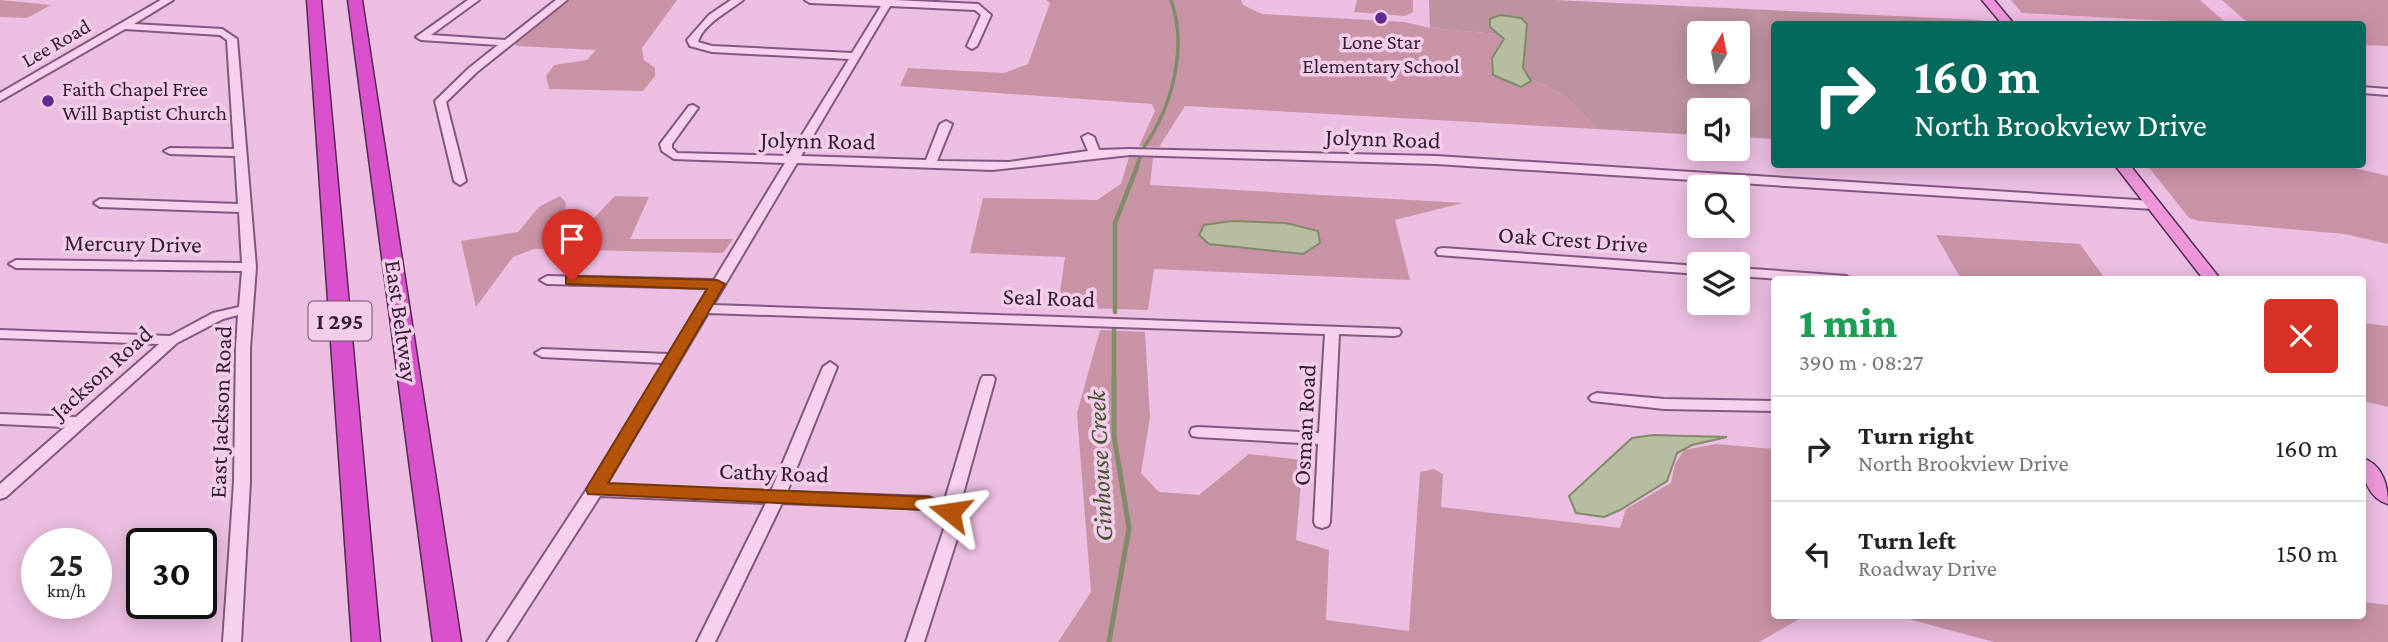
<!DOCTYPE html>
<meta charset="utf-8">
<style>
body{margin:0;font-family:"Crimson Pro",serif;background:#f2f2f2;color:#222;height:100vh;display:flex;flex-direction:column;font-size:26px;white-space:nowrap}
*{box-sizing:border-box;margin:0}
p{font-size:23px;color:#767676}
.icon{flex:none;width:38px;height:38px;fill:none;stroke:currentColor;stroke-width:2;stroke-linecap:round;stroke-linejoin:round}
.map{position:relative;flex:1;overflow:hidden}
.panel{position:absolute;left:1771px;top:276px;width:595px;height:343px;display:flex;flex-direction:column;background:#fff;border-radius:7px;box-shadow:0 4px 18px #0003}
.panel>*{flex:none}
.banner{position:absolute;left:1771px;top:21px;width:595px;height:147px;border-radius:7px;box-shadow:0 4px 18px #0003;background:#00695c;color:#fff;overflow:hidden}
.needle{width:46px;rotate:10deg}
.controls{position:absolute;left:1687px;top:21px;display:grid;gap:14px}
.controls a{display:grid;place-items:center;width:63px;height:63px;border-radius:7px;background:#fff;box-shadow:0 4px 18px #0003;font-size:35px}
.speed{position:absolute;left:21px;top:528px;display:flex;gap:14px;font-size:35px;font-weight:700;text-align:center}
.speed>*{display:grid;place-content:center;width:91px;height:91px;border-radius:50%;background:#fff;box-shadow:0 4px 18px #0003;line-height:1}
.speed small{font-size:18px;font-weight:400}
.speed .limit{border:4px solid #111;border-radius:10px;background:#fff;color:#111}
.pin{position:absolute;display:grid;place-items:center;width:60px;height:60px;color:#fff;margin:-72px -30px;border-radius:50% 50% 50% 0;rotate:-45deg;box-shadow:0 0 7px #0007}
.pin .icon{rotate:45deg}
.me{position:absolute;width:77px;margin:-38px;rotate:285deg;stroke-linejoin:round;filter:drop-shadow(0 0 5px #0008)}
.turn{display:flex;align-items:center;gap:24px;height:147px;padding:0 28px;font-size:32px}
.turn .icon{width:91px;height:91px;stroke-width:2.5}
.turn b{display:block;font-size:49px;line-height:60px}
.round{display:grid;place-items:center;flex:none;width:74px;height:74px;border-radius:7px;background:#f2f2f2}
.overview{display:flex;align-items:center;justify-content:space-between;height:119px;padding:0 28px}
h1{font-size:42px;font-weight:800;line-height:52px;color:#1e9e55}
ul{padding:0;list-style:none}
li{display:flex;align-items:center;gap:21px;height:105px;padding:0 28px;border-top:2px solid #e0e0e0}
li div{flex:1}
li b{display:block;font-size:26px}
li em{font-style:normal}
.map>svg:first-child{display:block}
</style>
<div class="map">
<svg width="2388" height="642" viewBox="0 0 2388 642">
<rect width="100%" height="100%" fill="#ecbee1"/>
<path fill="#c993a6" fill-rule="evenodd" d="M0 0 51 5 27 18 0 17Z
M570 0H677L642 48 644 60 655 68V76L643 91 549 89 546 76 554 65 587 60 596 50 517 46 515 43Z
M1046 0H1241L1243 5 1262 14 1404 22 1430 28 1497 34 1504 39 1521 87 1531 81C1560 87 1577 107 1596 129L1185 106 1159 147 1139 146 1155 111 1152 104 900 86 908 68 1004 73 1028 64 1050 3Z
M1357 0H1413V12L1405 16 1354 12Z
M2011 0H2200L2227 24 2022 13Z
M2222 0H2388V46L2363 45 2362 24H2249Z
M1129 157 1153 158 1150 185 1463 203 1395 220 1410 280 1154 269 1148 310 1058 307 1065 257 970 253 983 198 1097 200 1121 184ZM1232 221 1286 223 1317 231 1199 234 1204 225Z
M2147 165H2342L2388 176V244L2345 234 2199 221 2189 218Z
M560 196 566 203 563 217 594 218 615 196 649 197 630 239H733L723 253 534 249 513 257 476 307 461 241 518 232 539 207Z
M1936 235 2080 244 2106 280 1961 279Z
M2363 323 2388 326V407L2363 401Z
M1100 330 1145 332 1150 417 1141 473 1159 492 1199 495 1249 454 1303 460 1296 540 1329 550 1326 620 1409 631 1420 472 1434 469 1443 474 1441 507 1620 528 1626 509 1671 483 1675 464 1684 450 1716 444 1774 449V616H2362L2363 602 2388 605V642H1994L1901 617 1801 618 1759 642H1058L1091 592 1077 413Z"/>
<path fill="#be92a1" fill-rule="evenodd" d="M1429 0H1554L1981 20 1984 24H1774V139L1738 137V110H1699V135L1596 129C1577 107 1560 87 1531 81L1523 68 1527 24 1496 29 1497 34 1430 28ZM1699 33H1738V72H1699Z"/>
<path fill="#b7bda1" stroke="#818a69" stroke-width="2" d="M1500 15 1521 18 1527 24 1523 68 1531 81 1521 87 1493 75 1492 58 1504 39 1490 27V19Z
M1232 221 1286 223 1318 231 1320 243 1303 254 1209 244 1199 235 1204 225Z
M1653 435 1727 437 1692 445 1677 453 1667 481 1620 510 1604 517 1576 513 1569 496 1632 438Z"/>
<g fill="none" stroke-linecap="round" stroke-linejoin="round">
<path stroke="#818a69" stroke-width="3.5" d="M1144 147C1172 107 1188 48 1171 0
M1136 168 1140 158"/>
<path stroke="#818a69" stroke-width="4.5" d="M1115 312V223L1137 167
M1114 328V379"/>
<path stroke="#818a69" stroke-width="5" d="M1109 642 1129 528 1114 436V377"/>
<g stroke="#835880" stroke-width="4">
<path id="minor" d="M161 0H173L134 24 222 29 237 39 256 267 250 348V482L241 642H223L234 482 236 348 238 315 223 319 177 343 6 497 0 499V484L65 427 0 424V414L76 417 159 344 0 338V330L170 336 213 313 239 307 242 271 16 268 9 264 16 260 242 263 239 212 100 207 94 203 100 199 238 204 235 156 170 154 164 151 170 148 234 149 227 40 220 35 125 29 0 101V93Z
M468 0H479L431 35 505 40 556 0H567L477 72 446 102 466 181 460 185 454 181 435 101 469 68 498 45 421 40 416 37Z
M731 0H743C728 12 703 24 698 42L712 46 852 53 881 6 810 3 805 0H894L978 4 991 15 977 46 972 49 967 46 981 15 975 10 890 6 801 156 926 160 940 124 946 121 952 124 937 161 1009 162 1088 151 1082 137 1088 134 1094 137 1099 150 1130 149 1436 156 2153 201 2159 205 2153 209 1436 164 1130 155 992 170 797 163 713 305 1399 329 1401 332 1399 335 1394 336 1339 334 1330 522 1328 526 1322 528 1316 526 1314 522 1318 444 1198 437 1192 436 1190 432 1192 428 1198 427 1319 433 1325 334 708 313 606 485 771 491 823 367 830 362 837 367 787 492 929 497 944 503 981 379 983 376H993L995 379 958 512 962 523 924 642H906L946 523 943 516 927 509 782 503 715 642H697L766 503 600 496 506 642H487L589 486 664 363 542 357 535 353 542 349 669 354 709 288 547 284 540 280 547 276 714 280 785 163 674 159 662 151 660 144 689 106 693 105 698 108 672 144V148L677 153 789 156 849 59 712 52 690 46 687 40 709 15Z
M2362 87 2388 89V95L2362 93Z
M1443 248 1699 266V274L1438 255 1436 252 1438 249Z
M1738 268 1846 276 1853 280H1792L1738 276Z
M1597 393 1664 399 1774 401V411L1664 409 1592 401 1589 398 1592 395Z"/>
</g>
<g stroke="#512c51" stroke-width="3">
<path id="major" d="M1982 0H1994L2014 24H2002Z
M2114 164H2129L2221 280H2204Z
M2362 458C2383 464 2388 486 2388 504 2368 498 2362 477 2362 458Z"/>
</g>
<g stroke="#512c51" stroke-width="3">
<path id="highway" d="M307 0H321L380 642H352Z
M348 0H362L461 642H433Z"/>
</g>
<use href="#minor" fill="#f7d1ee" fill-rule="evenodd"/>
<use href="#major" fill="#ef96db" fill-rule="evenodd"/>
<use href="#highway" fill="#da50cd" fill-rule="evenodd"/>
</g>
<path fill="#b45309" stroke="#753606" stroke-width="2" d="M572 276 717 280 725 284 608 483 929 497 957 507 960 512 957 517 950 519 927 510 588 494 586 489 707 289 566 284V277Z"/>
<g fill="#602a90" stroke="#f4cdea" stroke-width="2.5">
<circle cx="1381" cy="18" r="7"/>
<circle cx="48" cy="101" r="7"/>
</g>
<g text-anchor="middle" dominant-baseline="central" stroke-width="7" stroke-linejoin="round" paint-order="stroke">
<g font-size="21" fill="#331c33" stroke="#f4cdea">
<text x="1381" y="42">Lone Star<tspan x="1381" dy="24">Elementary School</tspan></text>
<text x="62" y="89" text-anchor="start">Faith Chapel Free<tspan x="62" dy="24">Will Baptist Church</tspan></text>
</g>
<g font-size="21" fill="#331c33" stroke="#f4cdea">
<text transform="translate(56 43) rotate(-30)">Lee Road</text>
</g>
<rect fill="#f4cdea" stroke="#6d516a" stroke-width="2" x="308.5" y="301.5" width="63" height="39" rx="5"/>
<g font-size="23" font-weight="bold" fill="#331c33">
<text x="340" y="321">I 295</text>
</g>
<g font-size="24" fill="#331c33" stroke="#f4cdea">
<text transform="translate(1383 138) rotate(2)">Jolynn Road</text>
<text transform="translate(818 140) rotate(1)">Jolynn Road</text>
<text transform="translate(1573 239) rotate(4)">Oak Crest Drive</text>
<text transform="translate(133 243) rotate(1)">Mercury Drive</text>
<text transform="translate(1049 297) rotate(2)">Seal Road</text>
<text transform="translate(402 321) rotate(82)">East Beltway</text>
<text transform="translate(101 372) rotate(-42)">Jackson Road</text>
<text transform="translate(220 412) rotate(-88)">East Jackson Road</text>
<text transform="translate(1304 425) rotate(-87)">Osman Road</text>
<text transform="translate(774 472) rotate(2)">Cathy Road</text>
</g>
<g font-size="26" font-style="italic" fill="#40532b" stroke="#f4cdea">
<text transform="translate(1100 466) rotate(-93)">Ginhouse Creek</text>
</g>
</g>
</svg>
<div class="controls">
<a><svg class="needle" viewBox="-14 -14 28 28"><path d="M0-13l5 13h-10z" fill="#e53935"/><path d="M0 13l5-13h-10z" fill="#767676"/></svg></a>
<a><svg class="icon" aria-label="sound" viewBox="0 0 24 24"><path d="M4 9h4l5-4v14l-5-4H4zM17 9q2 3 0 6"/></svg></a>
<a><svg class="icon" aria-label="search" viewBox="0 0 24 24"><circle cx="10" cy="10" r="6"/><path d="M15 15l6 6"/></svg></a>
<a><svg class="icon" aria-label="layers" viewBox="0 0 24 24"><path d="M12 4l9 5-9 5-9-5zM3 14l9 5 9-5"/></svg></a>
</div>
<div class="speed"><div>25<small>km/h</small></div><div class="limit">30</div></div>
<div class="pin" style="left:572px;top:281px;background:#d93025"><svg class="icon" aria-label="arrive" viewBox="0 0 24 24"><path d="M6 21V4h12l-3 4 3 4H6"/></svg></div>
<svg class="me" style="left:950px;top:512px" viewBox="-20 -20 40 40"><path d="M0-17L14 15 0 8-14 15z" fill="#b45309" stroke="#fff" stroke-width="4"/></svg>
<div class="banner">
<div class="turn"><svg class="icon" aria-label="right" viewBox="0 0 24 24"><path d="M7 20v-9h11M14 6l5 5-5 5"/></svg><div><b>160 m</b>North Brookview Drive</div></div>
</div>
<section class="panel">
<div class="overview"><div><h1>1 min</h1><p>390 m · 08:27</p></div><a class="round" style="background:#d93025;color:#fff"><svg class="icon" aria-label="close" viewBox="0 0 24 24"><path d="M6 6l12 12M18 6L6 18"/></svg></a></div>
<ul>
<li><svg class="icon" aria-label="right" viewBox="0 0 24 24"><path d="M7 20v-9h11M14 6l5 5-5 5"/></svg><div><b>Turn right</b><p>North Brookview Drive</p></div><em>160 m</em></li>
<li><svg class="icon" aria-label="left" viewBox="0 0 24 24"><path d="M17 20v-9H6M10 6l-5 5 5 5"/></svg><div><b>Turn left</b><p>Roadway Drive</p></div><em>150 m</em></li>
</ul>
</section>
</div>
